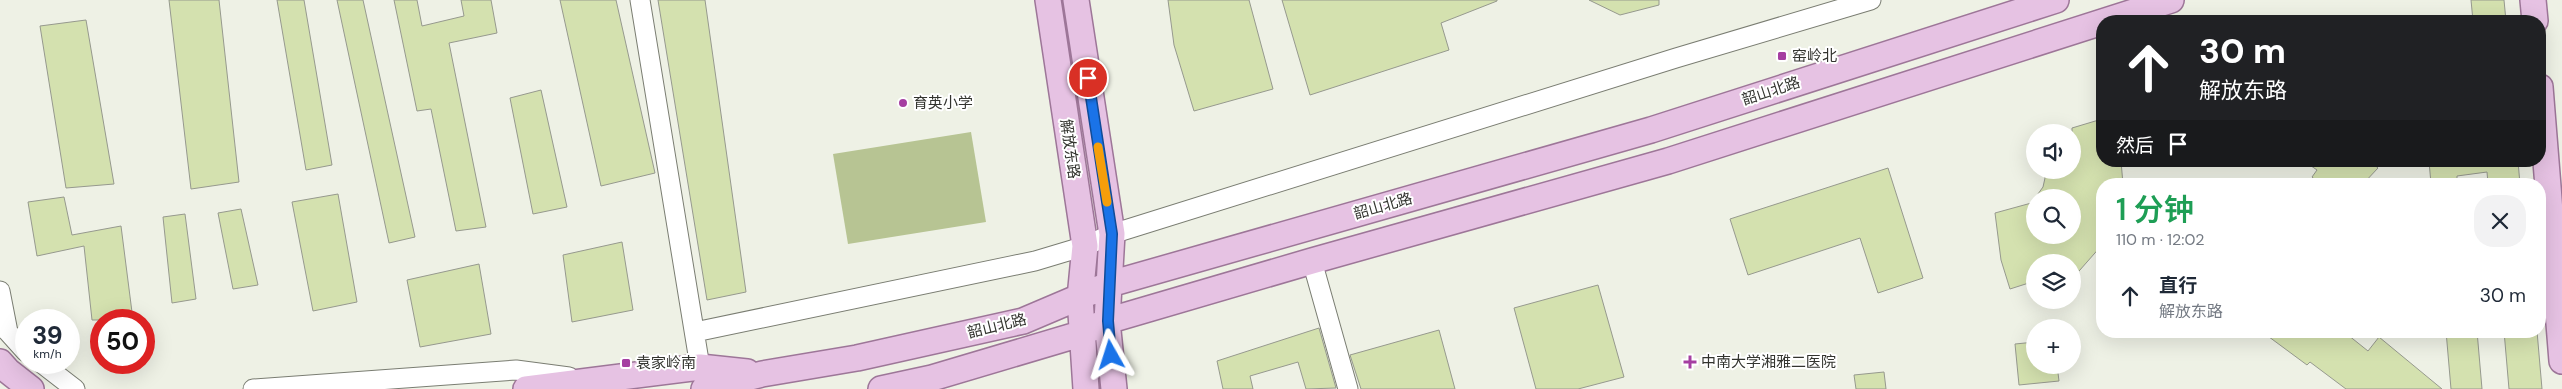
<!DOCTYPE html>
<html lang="zh">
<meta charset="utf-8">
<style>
body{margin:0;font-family:"DM Sans","Noto Sans SC",sans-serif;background:#f2f2f3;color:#1f2937;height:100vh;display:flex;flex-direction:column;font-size:19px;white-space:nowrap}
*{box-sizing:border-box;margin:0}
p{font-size:16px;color:#747a83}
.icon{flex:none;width:28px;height:28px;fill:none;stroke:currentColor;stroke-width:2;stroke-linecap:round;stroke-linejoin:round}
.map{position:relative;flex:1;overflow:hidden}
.details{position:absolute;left:2096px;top:178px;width:450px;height:160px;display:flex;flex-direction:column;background:#fff;border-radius:20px;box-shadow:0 5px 20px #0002}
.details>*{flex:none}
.hud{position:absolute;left:2096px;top:15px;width:450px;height:152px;border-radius:20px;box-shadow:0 5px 20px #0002;background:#202124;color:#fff;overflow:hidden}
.controls{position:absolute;left:2026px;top:124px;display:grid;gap:10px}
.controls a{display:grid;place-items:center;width:55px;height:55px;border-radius:50%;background:#fff;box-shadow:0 5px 20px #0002;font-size:25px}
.speed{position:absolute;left:15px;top:309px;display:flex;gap:10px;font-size:25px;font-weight:700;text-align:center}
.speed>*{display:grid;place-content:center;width:65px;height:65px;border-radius:50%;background:#fff;box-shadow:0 5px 20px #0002;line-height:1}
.speed small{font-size:12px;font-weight:400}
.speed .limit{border:8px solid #d22;background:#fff;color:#111}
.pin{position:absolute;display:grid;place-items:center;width:42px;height:42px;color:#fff;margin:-21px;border:2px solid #fff;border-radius:50%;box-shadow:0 1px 5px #0007}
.me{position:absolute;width:55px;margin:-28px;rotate:354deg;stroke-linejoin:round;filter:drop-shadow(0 0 4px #0008)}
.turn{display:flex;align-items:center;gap:18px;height:105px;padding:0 20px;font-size:22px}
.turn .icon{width:65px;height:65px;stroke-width:2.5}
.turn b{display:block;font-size:35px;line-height:42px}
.then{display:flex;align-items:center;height:48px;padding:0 20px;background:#0003;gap:10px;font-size:19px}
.round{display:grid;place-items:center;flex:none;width:52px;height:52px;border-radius:20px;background:#f2f2f3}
.headline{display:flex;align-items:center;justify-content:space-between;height:85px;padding:0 20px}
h1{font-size:30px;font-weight:600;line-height:38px;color:#1e9e55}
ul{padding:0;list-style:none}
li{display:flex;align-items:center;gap:15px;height:65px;padding:0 20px}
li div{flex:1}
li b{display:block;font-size:19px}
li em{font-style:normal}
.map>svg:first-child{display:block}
</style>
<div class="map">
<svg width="2562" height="389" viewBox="0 0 2562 389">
<rect width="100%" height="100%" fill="#eef1e5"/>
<path fill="#b7c493" d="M971 132 986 222 848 244 833 154Z"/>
<path fill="#d4e1af" stroke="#96998e" d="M169 0H219L239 182 191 189Z
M277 0H304L332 165 306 170Z
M337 0H363L415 237 389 243Z
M394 0H417L422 26 464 16 461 0H491L497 33 449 43 486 227 456 231 431 109 417 111Z
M560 0H616L655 173 601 186Z
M658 0H705L746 292 707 300Z
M1168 0H1249L1273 89 1194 111 1174 45Z
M1282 0H1497V1L1441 23 1449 50 1310 95Z
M1589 0H1659V5L1620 15Z
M2471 0H2504L2506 21H2473Z
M86 20 114 184 66 188 40 26Z
M541 90 567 207 533 214 510 98Z
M2102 119V161H2121L2123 184H2102V245L2072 279V262H2035V281L2010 289 2001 260 1995 213 2035 202V235H2072V198H2035L2043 187 2045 178 2043 170H2072V128Z
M2304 161H2370L2378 168 2363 184H2320L2312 177 2317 170Z
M2429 161H2518L2520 184H2488L2487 172 2457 176V184H2431Z
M1888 168 1923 278 1878 293 1860 238 1748 275 1730 219Z
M338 194 357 302 313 311 292 202Z
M64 197 72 235 121 226 133 320H92L84 246 37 256 28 202Z
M241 209 258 285 233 289 218 213Z
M185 214 196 299 172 303 163 217Z
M622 242 633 310 572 322 563 255Z
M479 264 491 334 420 347 407 280Z
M1598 285 1624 377 1578 389H1536L1514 308Z
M1319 328 1336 388 1306 389 1298 362 1250 376 1253 389H1223L1217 361Z
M1439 330 1455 389H1361L1350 355Z
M2261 331H2343L2368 351 2379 337 2442 389H2346L2310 362 2307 365Z
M2446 331H2477L2482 389H2451Z
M2504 331H2537L2542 389H2509Z
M2035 342V365H2057L2059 381 2019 385 2015 344Z
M1884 372 1886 389H1856L1854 375Z"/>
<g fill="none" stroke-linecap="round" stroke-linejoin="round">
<g stroke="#7a7d72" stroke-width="21">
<path id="minor" d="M640 0 700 367
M1312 261 1348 389
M0 291 8 332 26 352
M695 332 1035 261 1085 246 1112 234 1676 58 1871 0
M40 362 75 389
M253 389 516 370 569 377"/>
</g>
<g stroke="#9d7698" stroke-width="28">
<path id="major" d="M1048 0 1085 246 1080 298 1086 389
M1076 0 1112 234 1107 321 1114 389
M2533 0 2535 21
M2540 87 2562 361
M0 362 8 371 31 389
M526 389 700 367 747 372
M704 389 762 374 857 358 1023 321 1110 284 1651 130 2056 0
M881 389 932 378 1080 334 1107 321 1312 261 1668 161 2171 0"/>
</g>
<use href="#minor" stroke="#fff" stroke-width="19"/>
<use href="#major" stroke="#e6c2e3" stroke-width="25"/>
</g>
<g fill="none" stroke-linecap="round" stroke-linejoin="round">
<g stroke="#114b97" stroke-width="12">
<path id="route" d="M1088 78 1112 234 1108 321 1111 355"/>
</g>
<use href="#route" stroke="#1a73e8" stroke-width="9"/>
<path stroke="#f59e0b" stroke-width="9" d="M1098 147 1107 202"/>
</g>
<g fill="#a53ea1" stroke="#fff" stroke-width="2">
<rect x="1777" y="51" width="10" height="10" rx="2.5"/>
<circle cx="903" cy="103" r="5"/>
<path d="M1687.5 354.5h5v5h5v5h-5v5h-5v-5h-5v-5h5z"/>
<rect x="621" y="358" width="10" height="10" rx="2.5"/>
</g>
<g text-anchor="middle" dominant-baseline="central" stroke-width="4" stroke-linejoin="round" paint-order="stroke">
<g font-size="15" fill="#33342f" stroke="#fff" text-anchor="start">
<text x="1792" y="56">窑岭北</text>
<text x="913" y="103">育英小学</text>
<text x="1701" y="362">中南大学湘雅二医院</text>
<text x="636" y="363">袁家岭南</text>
</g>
<g font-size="15" fill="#33342f" stroke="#fff">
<text transform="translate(1771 91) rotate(-18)">韶山北路</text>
<text transform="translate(1070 149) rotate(82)">解放东路</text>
<text transform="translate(1383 206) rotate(-16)">韶山北路</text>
<text transform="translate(997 326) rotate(-14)">韶山北路</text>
</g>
</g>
</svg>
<div class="controls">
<a><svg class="icon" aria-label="sound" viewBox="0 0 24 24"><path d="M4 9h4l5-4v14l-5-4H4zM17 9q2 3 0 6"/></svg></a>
<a><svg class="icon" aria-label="search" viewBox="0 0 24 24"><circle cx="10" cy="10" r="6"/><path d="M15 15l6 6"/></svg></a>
<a><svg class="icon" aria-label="layers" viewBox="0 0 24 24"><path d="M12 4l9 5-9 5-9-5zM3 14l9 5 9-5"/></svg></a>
<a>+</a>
</div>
<div class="speed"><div>39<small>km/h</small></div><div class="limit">50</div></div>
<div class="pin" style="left:1088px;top:78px;background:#d93025"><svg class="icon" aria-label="arrive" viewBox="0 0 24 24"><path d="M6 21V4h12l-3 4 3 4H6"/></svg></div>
<svg class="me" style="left:1111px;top:355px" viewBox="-20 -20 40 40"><path d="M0-17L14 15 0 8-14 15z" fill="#1a73e8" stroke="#fff" stroke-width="4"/></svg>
<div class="hud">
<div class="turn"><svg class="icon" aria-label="ahead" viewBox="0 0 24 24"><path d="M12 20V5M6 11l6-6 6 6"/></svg><div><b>30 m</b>解放东路</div></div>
<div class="then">然后<svg class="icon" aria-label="arrive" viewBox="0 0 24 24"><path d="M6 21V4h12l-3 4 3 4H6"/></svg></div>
</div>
<section class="details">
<div class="headline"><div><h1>1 分钟</h1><p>110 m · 12:02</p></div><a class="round"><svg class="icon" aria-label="close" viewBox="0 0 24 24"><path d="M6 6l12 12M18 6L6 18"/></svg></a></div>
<ul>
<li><svg class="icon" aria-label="ahead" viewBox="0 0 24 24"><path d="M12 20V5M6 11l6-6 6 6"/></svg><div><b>直行</b><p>解放东路</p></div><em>30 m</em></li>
</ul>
</section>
</div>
